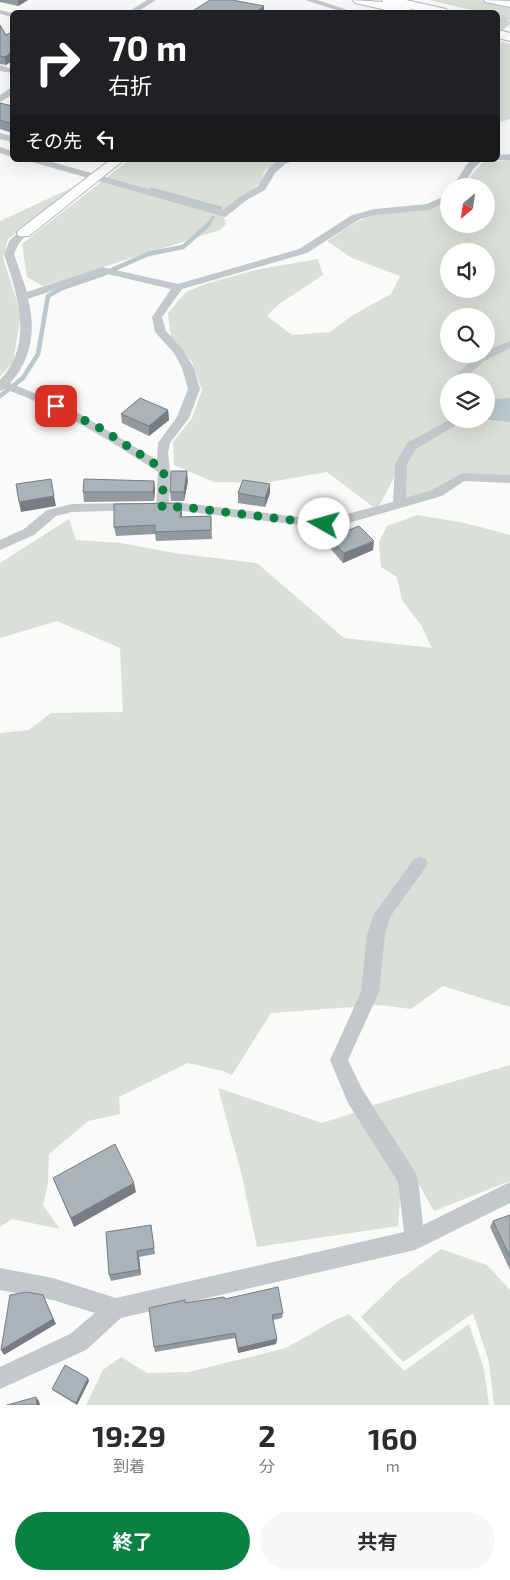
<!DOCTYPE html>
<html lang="ja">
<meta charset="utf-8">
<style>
body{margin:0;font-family:"Exo 2","Noto Sans JP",sans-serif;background:#f7f7f7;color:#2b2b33;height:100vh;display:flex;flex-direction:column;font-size:19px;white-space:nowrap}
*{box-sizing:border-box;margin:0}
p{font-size:16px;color:#7c7c81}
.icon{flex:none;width:28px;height:28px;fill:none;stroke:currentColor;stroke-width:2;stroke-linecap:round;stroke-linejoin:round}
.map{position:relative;height:1405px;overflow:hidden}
.panel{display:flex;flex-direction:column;background:#fff;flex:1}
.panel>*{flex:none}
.top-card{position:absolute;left:10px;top:10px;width:490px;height:152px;border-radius:8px;box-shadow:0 5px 20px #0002;background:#202124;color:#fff;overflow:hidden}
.needle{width:32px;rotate:209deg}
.controls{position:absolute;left:440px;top:178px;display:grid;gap:10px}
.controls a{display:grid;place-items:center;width:55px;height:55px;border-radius:50%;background:#fff;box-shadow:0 5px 20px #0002;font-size:25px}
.pin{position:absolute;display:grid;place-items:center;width:42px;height:42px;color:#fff;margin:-21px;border-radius:10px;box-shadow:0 2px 8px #0006}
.me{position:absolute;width:55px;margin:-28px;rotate:277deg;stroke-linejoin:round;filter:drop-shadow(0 0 4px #0008)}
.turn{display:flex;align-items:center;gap:18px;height:105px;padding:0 15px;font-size:22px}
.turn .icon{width:65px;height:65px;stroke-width:2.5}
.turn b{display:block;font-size:35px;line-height:42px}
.then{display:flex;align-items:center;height:48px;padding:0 15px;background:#0003;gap:10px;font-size:19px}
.eta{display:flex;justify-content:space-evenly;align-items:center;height:85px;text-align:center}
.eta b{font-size:30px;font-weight:700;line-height:35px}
.action{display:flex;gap:10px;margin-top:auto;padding:10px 15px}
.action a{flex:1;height:58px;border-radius:30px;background:#0b8043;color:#fff;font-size:20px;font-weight:700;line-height:58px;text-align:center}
.action a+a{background:#f7f7f7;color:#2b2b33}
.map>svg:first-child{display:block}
</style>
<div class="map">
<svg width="510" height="1405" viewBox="0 0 510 1405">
<rect width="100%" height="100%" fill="#fafaf8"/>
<path fill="#dadfd7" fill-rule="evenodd" d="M429 0H510V20L498 17V12H479Z
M498 41 510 44V119L498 123Z
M129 160H282L265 170 261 182 223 214 226 224 220 230 43 286 27 277 22 244Z
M510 160V398L486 399V381H449V419H455L428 436 460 419 510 422V479L462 477 441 491 399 503 401 464 377 510 327 472 264 483 214 482 174 465 173 442 192 418 202 390 192 362 171 338 168 313 186 292 205 284 260 269 318 259 323 275 279 304 267 316 292 335 330 332 353 315 391 294 400 276 352 258 327 241C343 231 359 218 378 214 402 209 429 216 449 200V224H486V186H462L483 162ZM449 251H486V289H449ZM449 316H486V354H449Z
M80 184 8 239 3 258 21 314 13 362 0 377V221Z
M417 515 465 523 510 535V1007L443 986 411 1009 380 1005 271 1013 232 1075 223 1071 188 1063 119 1097 120 1114 88 1121 49 1154 48 1183 43 1205 60 1229 12 1219 0 1227V733L29 730 51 713 123 712 120 648 57 621 0 638V563L69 519 76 540 121 543 174 553 257 563 344 638 432 648 421 625 402 600 397 577 381 567 379 542 387 526Z
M510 1065V1181L434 1211 373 1105Z
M218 1088 322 1123 359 1111 401 1186 398 1226 257 1247 242 1176Z
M441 1249 487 1265 510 1290V1405H494L489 1362 473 1313 403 1362 361 1317 397 1282Z
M349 1314 404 1371 469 1324 484 1369 489 1405H86L103 1370 121 1357 147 1373 189 1372 286 1348 333 1321Z"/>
<path fill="#bbc7cb" d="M510 398V422L475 419H486V399Z"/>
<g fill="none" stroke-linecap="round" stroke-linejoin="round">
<path stroke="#bbc7cb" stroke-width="3" d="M151 189 221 208
M208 225 213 217"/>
<path stroke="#bbc7cb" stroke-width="4.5" d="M0 396 23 378 38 354 48 296 62 288 103 274 148 254 183 247 209 224"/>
<path stroke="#d5d9db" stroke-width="12" stroke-dasharray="12 5.5" stroke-linecap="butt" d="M498 26 510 17"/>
<g stroke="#b3babf" stroke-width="2">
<path id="secondary" d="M484 0 510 1V7L485 2Z
M110 160H124L29 236H19L17 233 19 230Z"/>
</g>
<g stroke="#b4b9bd" stroke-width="2">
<path id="highway" d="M353 0 383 2 382 0H406L446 9 448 12H426L410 9 411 12H395L355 3Z
M498 30 510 33V41L498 38Z"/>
</g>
<path fill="#c3c8cc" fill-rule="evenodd" d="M147 0H156L137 12H128Z
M305 0H317L354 12H343Z
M0 10 12 13V17L0 14Z
M0 65 12 69V73L0 71Z
M9 89H12V95L0 102V95Z
M0 133 12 136V142L0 139Z
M0 147 12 151V157L0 153Z
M510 154V160H495H498V155Z
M30 160H45L223 210 241 196 258 186 268 169 279 160H296L285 164 275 173 265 190 247 200 225 217 32 162Z
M472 160H483L474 168 463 186H453L467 164Z
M449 194V201L429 210 375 215 360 219 307 253 182 289 162 317 166 331 183 350 194 368 200 389 189 418 170 443 168 453 170 470 169 503H183L324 520 393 502 395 464 407 443 451 419H466L416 449 407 464 406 498 432 490 462 473 510 475V483L464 481 442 496 345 524 324 528 183 511H162L156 507 158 472C109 440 60 409 5 389L0 391V380C34 344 18 296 4 254L10 240 20 231H28L29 233 19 243 14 254 27 292 102 267 178 284 299 249 352 215 375 209 427 204ZM103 273 171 289 152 317 155 332 174 353 182 368 188 389 177 417 158 443 157 460 70 408 10 383C32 359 36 329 28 299Z
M510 341V348L484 361 462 381H449L476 357 486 354V351Z
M134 503 139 504 140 507 139 510 72 512 56 516 34 535 0 550V540L24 529 47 510 72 504Z
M420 857 426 859 428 864 390 917 385 935 379 992 348 1060 362 1089 415 1172 418 1179 423 1225 510 1182V1203L415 1250 121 1318 86 1350 0 1389V1367L70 1334 95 1313 53 1300 0 1290V1268L53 1278 116 1298 404 1232 398 1182 348 1103 330 1060 361 992 367 935 374 914 414 859Z"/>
<use href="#secondary" fill="#fff" fill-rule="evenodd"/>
<use href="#highway" fill="#fff" fill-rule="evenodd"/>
</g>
<path fill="#929a9f" d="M0 0H28L18 6 0 2Z
M0 25 6 35 12 32V61L6 65 0 64Z
M0 103 12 106V133L0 129Z
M168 410 169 420 149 436 122 423 121 414Z
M154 481 155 490 154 501 84 502 83 492Z
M188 481 184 501H171L170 492Z
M238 493H270L265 507 238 503Z
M182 513V517L211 516 212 539 156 541 155 534 116 536 114 527Z
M329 538 373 550 343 563 329 547Z
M53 1178 136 1192 74 1227Z
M510 1215V1270L490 1227 493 1221Z
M151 1225 155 1254 139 1257 141 1275 111 1281 109 1275Z
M225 1299 283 1313 282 1318 273 1320 277 1339 276 1344 238 1353 235 1338 155 1352 154 1347 185 1303Z
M89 1381 77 1405 54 1391 52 1389Z"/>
<path fill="#777d82" d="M18 0H28L18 6Z
M264 6V12H256Z
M12 52V61L6 65 5 57Z
M168 410 169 420 149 436V426Z
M187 471 188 481 184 501V492Z
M154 481 155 490 154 501 153 492Z
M270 484V493L265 507V498Z
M54 496 56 506 21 512 19 502Z
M182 503V513L180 526V517Z
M374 541 373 550 343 563 344 553Z
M134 1183 136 1192 74 1227 71 1218Z
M137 1251 139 1257 141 1275 139 1270Z
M43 1295 56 1324 4 1355 1 1350Z
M277 1339 276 1344 238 1353V1348Z
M88 1378 89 1381 77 1405 76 1403Z
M36 1397 39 1401 40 1405H37Z"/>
<path fill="#aab3b9" stroke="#777d82" d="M210 0H232L264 6 256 12H191Z
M0 25 6 35 12 32V52L5 57 0 56Z
M0 103 12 106V124L0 120Z
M140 398 168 410 149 426 121 414Z
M171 471H187L184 492H170Z
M51 479 54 496 19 502 16 484Z
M84 479 154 481 153 492H83Z
M243 480 270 484 265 498 238 493Z
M182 503 180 517 211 516V530L155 532V525L114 527V504Z
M359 526 374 541 344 553 329 538Z
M115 1144 134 1183 71 1218 53 1178Z
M510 1215V1257L493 1221Z
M151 1225 154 1248 137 1251 139 1270 109 1275 106 1232Z
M278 1287 283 1313 272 1315 277 1339 238 1348 235 1333 154 1347 149 1308 185 1300V1303L224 1297 225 1299Z
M27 1292 43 1295 53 1319 1 1350 10 1295Z
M65 1365 88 1378 76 1403 52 1389Z
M36 1397 37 1405H7Z"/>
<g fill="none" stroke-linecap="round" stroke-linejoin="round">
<path stroke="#0b8043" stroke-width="9" stroke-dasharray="0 16.2" d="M56 406 100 428 164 470 162 507H183L324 524"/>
</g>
</svg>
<div class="controls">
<a><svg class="needle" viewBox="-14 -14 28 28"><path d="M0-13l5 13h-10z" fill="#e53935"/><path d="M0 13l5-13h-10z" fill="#7c7c81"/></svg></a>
<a><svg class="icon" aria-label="sound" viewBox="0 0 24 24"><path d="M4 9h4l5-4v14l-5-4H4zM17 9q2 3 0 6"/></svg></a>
<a><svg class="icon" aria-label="search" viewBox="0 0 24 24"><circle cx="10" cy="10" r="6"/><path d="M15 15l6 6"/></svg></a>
<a><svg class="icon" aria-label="layers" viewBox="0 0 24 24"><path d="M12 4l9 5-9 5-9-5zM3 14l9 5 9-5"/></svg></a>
</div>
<div class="pin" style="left:56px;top:406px;background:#d93025"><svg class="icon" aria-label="arrive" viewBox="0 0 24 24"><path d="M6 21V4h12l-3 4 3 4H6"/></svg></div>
<svg class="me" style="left:324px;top:524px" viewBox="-20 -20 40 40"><circle r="19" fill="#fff"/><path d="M0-13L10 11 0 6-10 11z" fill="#0b8043"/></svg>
<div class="top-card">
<div class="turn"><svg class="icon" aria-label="right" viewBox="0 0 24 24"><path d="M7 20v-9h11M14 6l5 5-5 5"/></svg><div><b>70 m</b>右折</div></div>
<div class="then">その先<svg class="icon" aria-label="left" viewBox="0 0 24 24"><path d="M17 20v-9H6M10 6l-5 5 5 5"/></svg></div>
</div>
</div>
<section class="panel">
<div class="eta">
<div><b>19:29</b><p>到着</p></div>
<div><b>2</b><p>分</p></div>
<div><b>160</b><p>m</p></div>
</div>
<div class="action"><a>終了</a><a>共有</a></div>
</section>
